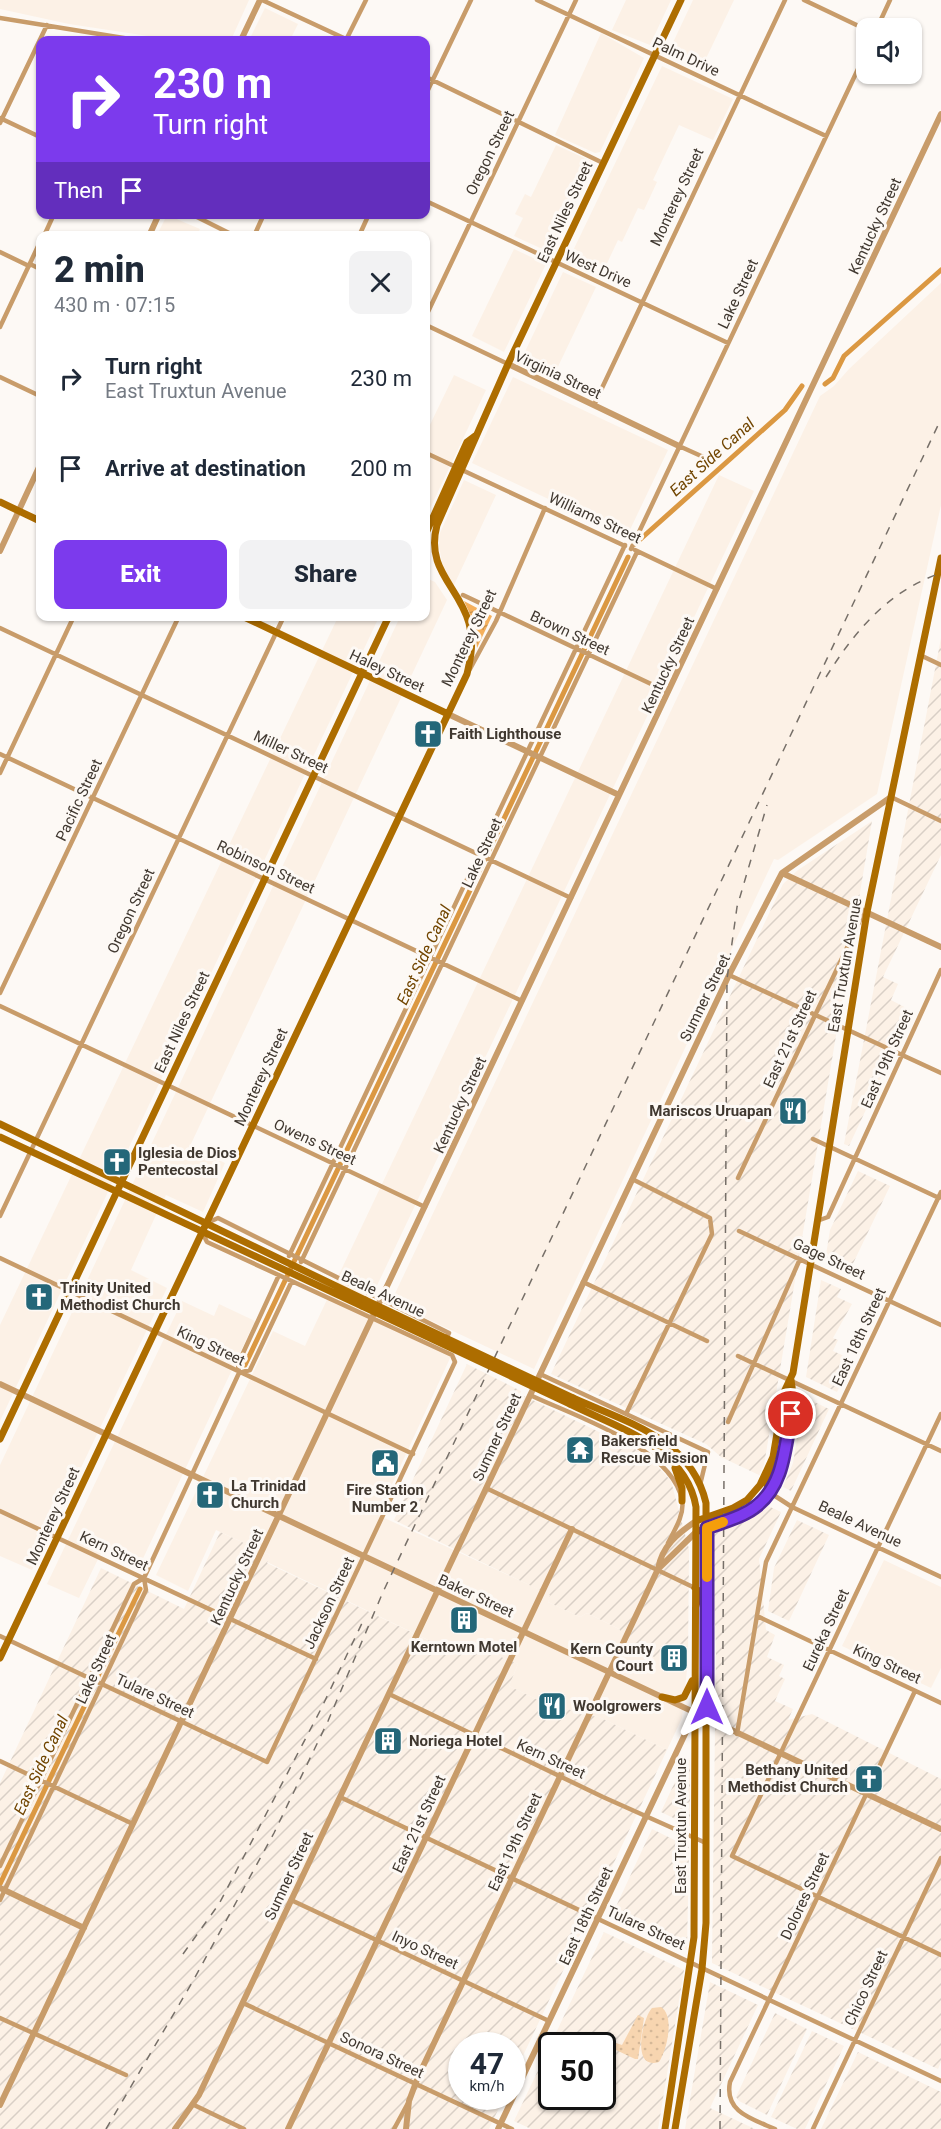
<!DOCTYPE html>
<meta charset="utf-8">
<style>
body{margin:0;font-family:Roboto,sans-serif;background:#f2f2f3;color:#1f2937;height:100vh;display:flex;flex-direction:column;font-size:22px;white-space:nowrap}
*{box-sizing:border-box;margin:0}
p{font-size:20px;color:#747a83}
.icon{flex:none;width:33px;height:33px;fill:none;stroke:currentColor;stroke-width:2;stroke-linecap:round;stroke-linejoin:round}
.map{position:relative;flex:1;overflow:hidden}
.drawer{position:absolute;left:36px;top:231px;width:394px;height:390px;display:flex;flex-direction:column;background:#fff;border-radius:12px;box-shadow:0 2px 4px #0004}
.drawer>*{flex:none}
.top-card{position:absolute;left:36px;top:36px;width:394px;height:183px;border-radius:12px;box-shadow:0 2px 4px #0004;background:#7c3aed;color:#fff;overflow:hidden}
.fabs{position:absolute;left:856px;top:18px;display:grid;gap:12px}
.fabs a{display:grid;place-items:center;width:66px;height:66px;border-radius:12px;background:#fff;box-shadow:0 2px 4px #0004;font-size:30px}
.speed{position:absolute;left:448px;top:2032px;display:flex;gap:12px;font-size:30px;font-weight:700;text-align:center}
.speed>*{display:grid;place-content:center;width:78px;height:78px;border-radius:50%;background:#fff;box-shadow:0 2px 4px #0004;line-height:1}
.speed small{font-size:15px;font-weight:400}
.speed .limit{border:3px solid #111;border-radius:9px;background:#fff;color:#111}
.pin{position:absolute;display:grid;place-items:center;width:51px;height:51px;color:#fff;margin:-26px;border:3px solid #fff;border-radius:50%;box-shadow:0 2px 6px #0007}
.me{position:absolute;width:66px;margin:-33px;rotate:0deg;stroke-linejoin:round;filter:drop-shadow(0 0 4px #0008)}
.turn{display:flex;align-items:center;gap:21px;height:126px;padding:0 18px;font-size:27px}
.turn .icon{width:78px;height:78px;stroke-width:2.5}
.turn b{display:block;font-size:42px;line-height:51px}
.then{display:flex;align-items:center;height:57px;padding:0 18px;background:#0003;gap:12px;font-size:22px}
.round{display:grid;place-items:center;flex:none;width:63px;height:63px;border-radius:12px;background:#f2f2f3}
.head{display:flex;align-items:center;justify-content:space-between;height:102px;padding:0 18px}
h1{font-size:36px;font-weight:800;line-height:45px}
.cta{display:flex;gap:12px;margin-top:auto;padding:12px 18px}
.cta a{flex:1;height:69px;border-radius:12px;background:#7c3aed;color:#fff;font-size:24px;font-weight:800;line-height:69px;text-align:center}
.cta a+a{background:#f2f2f3;color:#1f2937}
ul{padding:0;list-style:none}
li{display:flex;align-items:center;gap:18px;height:90px;padding:0 18px}
li div{flex:1}
li b{display:block;font-size:22px}
li em{font-style:normal}
.map>svg:first-child{display:block}
</style>
<div class="map">
<svg width="941" height="2129" viewBox="0 0 941 2129">
<defs>
<pattern id="industrial-furrows" width="10" height="10" patternUnits="userSpaceOnUse" patternTransform="scale(1.5)"><rect width="10" height="10" fill="#fcf1e6"/><path d="M-1 1l2-2M0 10L10 0M9 11l2-2" fill="none" stroke="#d9cfc6"/></pattern>
<pattern id="grass-dots" width="8" height="8" patternUnits="userSpaceOnUse" patternTransform="scale(1.5)"><rect width="8" height="8" fill="#f7d5b0"/><path d="M2 2h.1M6 6h.1" fill="none" stroke="#d5b898" stroke-width="1.8" stroke-linecap="round"/></pattern>
<pattern id="forest-crowns" width="20" height="18" patternUnits="userSpaceOnUse" patternTransform="scale(1.5)"><rect width="20" height="18" fill="#f5b05c"/><path d="M2 6a3 3 0 1 1 6 0M12 15a3 3 0 1 1 6 0" fill="none" stroke="#c8904c"/></pattern>
</defs>
<rect width="100%" height="100%" fill="#fdf9f5"/>
<path fill="#fcf1e6" d="M0 0H249L231 40H146L148 36 69 24 0 9Z
M626 0H671L650 45 612 30Z
M693 0H734L701 69 672 55 669 51Z
M265 8 298 24 290 40H249Z
M601 33 644 58 600 152 595 153 555 135Z
M662 66 733 99 713 140 679 125 653 180 657 182 644 210 638 208 622 242 618 240 602 274 569 259Z
M556 145 591 161 593 165 551 253 514 236 523 218 515 214 525 194 531 197Z
M167 215 200 229 197 235H157Z
M514 249 546 264 504 352 472 336Z
M563 272 596 287 554 375 521 360Z
M941 283V505L877 794 778 860 774 859 534 1369 391 1302 820 396 834 386 849 369Z
M454 375 486 390 426 517V433Z
M513 377 668 450 627 536 472 463Z
M719 475 754 491 364 1313 451 1356 378 1515 551 1595 548 1602 580 1617 587 1613 619 1629 632 1646 664 1661 674 1653 688 1660 682 1718 667 1750 599 1717 579 1714 547 1699 544 1703 509 1686 518 1664 468 1643 457 1654 267 1562 270 1555 216 1530 188 1591 156 1575 273 1331 305 1346Z
M464 480 496 495 454 585 444 573 439 546 440 533Z
M426 578 435 582 447 600 190 1146 225 1163 203 1212 166 1195 155 1217 131 1270 167 1288 32 1570 0 1556V1465L400 617 426 616Z
M338 617H379L0 1421V1325Z
M182 1301 214 1316 219 1304 255 1321 139 1567 102 1551 79 1598 47 1584Z
M884 1560 941 1587V1668L931 1688 842 1646Z"/>
<path fill="url(#industrial-furrows)" fill-rule="evenodd" d="M941 638V855L883 977 898 984 891 1000 912 1011 849 1146 844 1144Z
M872 821 764 1465 759 1475 721 1457 706 1444 551 1374 783 884 798 870Z
M858 1171 890 1186 849 1272 825 1261 830 1230Z
M821 1280 841 1289 837 1297 852 1304 833 1338 838 1340 833 1351 853 1360 837 1392 806 1377Z
M467 1364 521 1391 520 1394 647 1455 671 1481 689 1549 688 1660 674 1653 664 1662 632 1646 619 1629 587 1613 580 1617 548 1602 550 1595 394 1520Z
M804 1397 829 1409 791 1491 783 1487 793 1463Z
M766 1505 781 1512 759 1559 766 1630 775 1635 767 1657 784 1665 779 1676 785 1679 775 1701 793 1709 788 1720 812 1714 941 1779V2062L938 2069 712 1963 716 1650 712 1532 753 1515Z
M797 1520 829 1535 789 1621 768 1611 774 1568Z
M220 1532 270 1555 267 1563 457 1654 468 1643 518 1664 509 1686 544 1703 547 1699 579 1714 599 1717 667 1750 513 2077V2046H462V2097H504L489 2129H0V1783L101 1568 184 1609Z
M686 1758 690 1760V1826L661 1812Z
M652 1829 689 1847 687 1950 612 1915Z
M604 1932 684 1970 658 2129H531L514 2121ZM552 2046H603V2097H552Z
M710 1982 758 2005 710 2108 755 2129H685Z
M775 2013 807 2029 767 2115 739 2101 736 2097Z
M812 2031 844 2046 805 2129H797L771 2117Z
M858 2052 941 2092V2129H821Z"/>
<path fill="url(#grass-dots)" d="M661 2007C675 2016 667 2050 659 2062 630 2071 643 2017 652 2008Z
M638 2015 644 2018 638 2059H635L614 2049 616 2043 622 2045Z"/>
<path fill="url(#forest-crowns)" d="M464 601 492 616 477 648 475 625Z"/>
<g fill="none" stroke-linecap="round" stroke-linejoin="round">
<path stroke="#db9842" stroke-width="5" d="M825 384 833 378 844 356 941 270
M635 544 785 410 802 386
M245 1365 628 557
M97 1678 140 1589
M0 1884 92 1690"/>
<path stroke="#c89c6a" stroke-width="4.5" d="M262 0 348 40
M537 0 826 136
M804 0 867 30
M0 18 136 40
M877 28 890 0
M346 40 366 0
M426 77 603 163
M426 94 471 0
M0 118 40 137
M0 123 47 25
M426 201 728 343
M191 214 235 236
M44 236 54 214
M254 236 264 214
M359 236 369 214
M0 252 29 266
M30 264 40 269
M426 316 576 0
M426 325 508 364
M0 327 40 242
M0 377 40 396
M594 405 785 0
M679 446 710 460
M426 453 456 467
M462 470 625 546
M631 549 867 50
M635 550 717 589
M463 595 668 692
M0 628 571 898
M920 655 941 665
M470 669 496 621 545 508
M0 754 522 1001
M0 773 74 616
M891 797 941 821
M729 975 941 1073
M0 993 179 616
M0 1006 425 1207
M813 1139 939 1198
M738 1178 862 916 867 912
M0 1216 284 616
M817 1221 828 1217 941 970
M207 1223 218 1218 449 1333 446 1339
M739 1231 941 1325
M289 1256 625 545
M0 1258 413 1454
M301 1262 637 552
M583 1282 707 1341
M738 1356 941 1451
M239 1373 250 1370 292 1281
M540 1374 708 1452 700 1485
M530 1395C574 1416 672 1447 682 1500 685 1514 674 1531 668 1543
M626 1414 712 1234 710 1218 632 1179
M941 1414 732 1856 941 1955
M728 1422 800 1259
M486 1488 695 1588
M769 1492 792 1507 941 1577
M0 1511 316 1659
M757 1616 941 1703
M0 1636 267 1762 455 1362 452 1355 207 1242 202 1232
M389 1694 603 1797 706 1843
M737 1734 766 1562 941 1192
M0 1761 133 1824
M340 1797 941 2081
M0 1866 134 1584 144 1578 239 1373 238 1364 279 1275
M0 1900 146 1590 144 1578
M291 1900 549 2021
M243 2003 512 2129
M0 2018 126 2075
M194 2105 244 2129
M394 2129 408 2103
M775 2129C752 2119 724 2112 730 2082L915 1691
M813 2129 941 1858"/>
<path stroke="#c89c6a" stroke-width="6" d="M241 40 260 0
M149 236 159 214
M508 364 679 446
M0 551 40 465
M448 714 619 795
M782 873 941 947
M0 1384 941 1829
M658 1569 696 1532
M0 1888 84 1928
M0 2105 941 114
M175 2129 199 2095 729 975 782 873 891 797
M288 2129 572 1529
M406 2129 409 2101 418 2077 658 1569C662 1546 677 1534 696 1521
M498 2129 695 1713"/>
<path stroke="#ad6d00" stroke-width="7" d="M0 502 40 521
M426 533 467 442 475 436
M242 616 448 714
M0 1124 365 1300
M0 1137 362 1306
M573 1398C626 1422 691 1438 706 1503V1923L702 1969 675 2129
M570 1404C618 1428 686 1447 696 1507L694 1937 665 2129
M0 1439 389 616
M675 1468 682 1488V1501
M769 1492 767 1485 772 1475V1463
M696 1521 733 1508 747 1500 760 1485 773 1457 784 1392 793 1373 867 912 941 558
M696 1532C757 1510 777 1504 787 1436 790 1417 795 1399 791 1380
M695 1588 699 1591 704 1609
M0 1658 467 674C471 657 474 641 469 623 459 586 425 570 437 525L508 364 681 0
M662 1697 675 1700 684 1697 692 1681"/>
<path stroke="#766f68" stroke-width="1.5" stroke-dasharray="8 8" stroke-linecap="butt" d="M826 677C855 631 888 591 941 573
M183 1954 219 1904 321 1709 364 1619
M106 2129 193 1981 274 1833 328 1721 383 1592 941 419
M720 2129 727 979 737 907 767 805"/>
<path stroke="#ad6d00" stroke-width="7" d="M365 1300 573 1398
M362 1306 570 1404"/>
</g>
<g fill="none" stroke-linecap="round" stroke-linejoin="round">
<g stroke="#51269a" stroke-width="15">
<path id="route" d="M707 1707V1528C722 1522 741 1518 754 1508 784 1487 785 1447 791 1414"/>
</g>
<use href="#route" stroke="#7c3aed" stroke-width="10"/>
<path stroke="#f59e0b" stroke-width="10" d="M707 1577V1528L723 1522"/>
</g>
<defs>
<g id="church-square" transform="scale(1.5)"><rect x="-9" y="-9" width="18" height="18" rx="4" fill="#246779" stroke="#fdf9f5"/><path d="M-1.2-6h2.4v3.5h3.3v2.4h-3.3V6h-2.4V-.1h-3.3v-2.4h3.3Z" fill="#fff"/></g>
<g id="restaurant-square" transform="scale(1.5)"><rect x="-9" y="-9" width="18" height="18" rx="4" fill="#246779" stroke="#fdf9f5"/><path d="M-5-6h1v4h1v-4h1v4h1v-4h1v5L-1.5 .5V6h-2V.5L-5-1ZM5-6V6H3V1.5H1.5Q1.5-4 5-6Z" fill="#fff"/></g>
<g id="temple-square" transform="scale(1.5)"><rect x="-9" y="-9" width="18" height="18" rx="4" fill="#246779" stroke="#fdf9f5"/><path d="M0-6L5-2H3V0L6.5 2.5H4V6H1.5V3h-3V6H-4V2.5H-6.5L-3 0V-2H-5Z" fill="#fff"/></g>
<g id="civic-square" transform="scale(1.5)"><rect x="-9" y="-9" width="18" height="18" rx="4" fill="#246779" stroke="#fdf9f5"/><path d="M-.6-6.5H3V-4.5H.6V-3L4-1V1h2V6H-6V1h2V-1L-.6-3ZM-1.2 2.5V6h2.4V2.5Z" fill="#fff"/></g>
<g id="building-square" transform="scale(1.5)"><rect x="-9" y="-9" width="18" height="18" rx="4" fill="#246779" stroke="#fdf9f5"/><path d="M-4-6H4V6H1V3H-1V6H-4ZM-2.5-4.3h1.7v1.8h-1.7ZM.8-4.3h1.7v1.8H.8ZM-2.5-1h1.7V.8h-1.7ZM.8-1h1.7V.8H.8Z" fill="#fff"/></g>
</defs>
<g fill-rule="evenodd">
<use href="#church-square" x="428" y="734"/>
<use href="#restaurant-square" x="793" y="1111"/>
<use href="#church-square" x="117" y="1162"/>
<use href="#church-square" x="39" y="1297"/>
<use href="#temple-square" x="580" y="1450"/>
<use href="#civic-square" x="385" y="1463"/>
<use href="#church-square" x="210" y="1495"/>
<use href="#building-square" x="464" y="1620"/>
<use href="#building-square" x="674" y="1658"/>
<use href="#restaurant-square" x="552" y="1706"/>
<use href="#building-square" x="388" y="1741"/>
<use href="#church-square" x="869" y="1779"/>
</g>
<g text-anchor="middle" dominant-baseline="central" stroke-width="6" stroke-linejoin="round" paint-order="stroke">
<g font-size="15" fill="#403830" stroke="#fdf9f5">
<text transform="translate(686 57) rotate(25)">Palm Drive</text>
<text transform="translate(490 153) rotate(-64)">Oregon Street</text>
<text transform="translate(677 197) rotate(-65)">Monterey Street</text>
<text transform="translate(565 212) rotate(-65)">East Niles Street</text>
<text transform="translate(875 226) rotate(-65)">Kentucky Street</text>
<text transform="translate(598 269) rotate(24)">West Drive</text>
<text transform="translate(738 294) rotate(-65)">Lake Street</text>
<text transform="translate(558 375) rotate(25)">Virginia Street</text>
<text transform="translate(595 518) rotate(25)">Williams Street</text>
<text transform="translate(570 633) rotate(25)">Brown Street</text>
<text transform="translate(469 638) rotate(-64)">Monterey Street</text>
<text transform="translate(668 665) rotate(-65)">Kentucky Street</text>
<text transform="translate(387 671) rotate(25)">Haley Street</text>
<text transform="translate(291 752) rotate(25)">Miller Street</text>
<text transform="translate(79 800) rotate(-65)">Pacific Street</text>
<text transform="translate(482 853) rotate(-65)">Lake Street</text>
<text transform="translate(266 867) rotate(25)">Robinson Street</text>
<text transform="translate(131 911) rotate(-65)">Oregon Street</text>
<text transform="translate(845 965) rotate(-80)">East Truxtun Avenue</text>
<text transform="translate(705 998) rotate(-64)">Sumner Street</text>
<text transform="translate(182 1022) rotate(-65)">East Niles Street</text>
<text transform="translate(790 1039) rotate(-65)">East 21st Street</text>
<text transform="translate(887 1059) rotate(-66)">East 19th Street</text>
<text transform="translate(261 1077) rotate(-65)">Monterey Street</text>
<text transform="translate(460 1105) rotate(-65)">Kentucky Street</text>
<text transform="translate(315 1142) rotate(25)">Owens Street</text>
<text transform="translate(829 1259) rotate(25)">Gage Street</text>
<text transform="translate(383 1294) rotate(25)">Beale Avenue</text>
<text transform="translate(859 1337) rotate(-65)">East 18th Street</text>
<text transform="translate(211 1346) rotate(25)">King Street</text>
<text transform="translate(497 1437) rotate(-65)">Sumner Street</text>
<text transform="translate(53 1516) rotate(-65)">Monterey Street</text>
<text transform="translate(860 1524) rotate(25)">Beale Avenue</text>
<text transform="translate(114 1551) rotate(25)">Kern Street</text>
<text transform="translate(237 1577) rotate(-65)">Kentucky Street</text>
<text transform="translate(476 1596) rotate(25)">Baker Street</text>
<text transform="translate(329 1603) rotate(-65)">Jackson Street</text>
<text transform="translate(826 1630) rotate(-65)">Eureka Street</text>
<text transform="translate(887 1664) rotate(25)">King Street</text>
<text transform="translate(96 1669) rotate(-65)">Lake Street</text>
<text transform="translate(155 1696) rotate(25)">Tulare Street</text>
<text transform="translate(551 1759) rotate(25)">Kern Street</text>
<text transform="translate(419 1824) rotate(-65)">East 21st Street</text>
<text transform="translate(681 1826) rotate(-90)">East Truxtun Avenue</text>
<text transform="translate(515 1842) rotate(-65)">East 19th Street</text>
<text transform="translate(289 1876) rotate(-65)">Sumner Street</text>
<text transform="translate(805 1896) rotate(-65)">Dolores Street</text>
<text transform="translate(586 1916) rotate(-65)">East 18th Street</text>
<text transform="translate(646 1928) rotate(25)">Tulare Street</text>
<text transform="translate(425 1950) rotate(25)">Inyo Street</text>
<text transform="translate(866 1988) rotate(-65)">Chico Street</text>
<text transform="translate(382 2055) rotate(25)">Sonora Street</text>
</g>
<g font-size="15" font-weight="bold" fill="#403830" stroke="#fdf9f5" text-anchor="start">
<text x="449" y="734">Faith Lighthouse</text>
<text x="772" y="1111" text-anchor="end">Mariscos Uruapan</text>
<text x="138" y="1153">Iglesia de Dios<tspan x="138" dy="17">Pentecostal</tspan></text>
<text x="60" y="1288">Trinity United<tspan x="60" dy="17">Methodist Church</tspan></text>
<text x="601" y="1441">Bakersfield<tspan x="601" dy="17">Rescue Mission</tspan></text>
<text x="231" y="1486">La Trinidad<tspan x="231" dy="17">Church</tspan></text>
<text x="385" y="1490" text-anchor="middle">Fire Station<tspan x="385" dy="17">Number 2</tspan></text>
<text x="464" y="1647" text-anchor="middle">Kerntown Motel</text>
<text x="653" y="1649" text-anchor="end">Kern County<tspan x="653" dy="17">Court</tspan></text>
<text x="573" y="1706">Woolgrowers</text>
<text x="409" y="1741">Noriega Hotel</text>
<text x="848" y="1770" text-anchor="end">Bethany United<tspan x="848" dy="17">Methodist Church</tspan></text>
</g>
<g font-size="16" font-style="italic" fill="#714500" stroke="#fdf9f5">
<text transform="translate(712 457) rotate(-42)">East Side Canal</text>
<text transform="translate(424 955) rotate(-65)">East Side Canal</text>
<text transform="translate(41 1765) rotate(-65)">East Side Canal</text>
</g>
</g>
</svg>
<div class="fabs">
<a><svg class="icon" aria-label="sound" viewBox="0 0 24 24"><path d="M4 9h4l5-4v14l-5-4H4zM17 9q2 3 0 6"/></svg></a>
</div>
<div class="speed"><div>47<small>km/h</small></div><div class="limit">50</div></div>
<div class="pin" style="left:791px;top:1414px;background:#d93025"><svg class="icon" aria-label="arrive" viewBox="0 0 24 24"><path d="M6 21V4h12l-3 4 3 4H6"/></svg></div>
<svg class="me" style="left:707px;top:1707px" viewBox="-20 -20 40 40"><path d="M0-17L14 15 0 8-14 15z" fill="#7c3aed" stroke="#fff" stroke-width="4"/></svg>
<div class="top-card">
<div class="turn"><svg class="icon" aria-label="right" viewBox="0 0 24 24"><path d="M7 20v-9h11M14 6l5 5-5 5"/></svg><div><b>230 m</b>Turn right</div></div>
<div class="then">Then<svg class="icon" aria-label="arrive" viewBox="0 0 24 24"><path d="M6 21V4h12l-3 4 3 4H6"/></svg></div>
</div>
<section class="drawer">
<div class="head"><div><h1>2 min</h1><p>430 m · 07:15</p></div><a class="round"><svg class="icon" aria-label="close" viewBox="0 0 24 24"><path d="M6 6l12 12M18 6L6 18"/></svg></a></div>
<ul>
<li><svg class="icon" aria-label="right" viewBox="0 0 24 24"><path d="M7 20v-9h11M14 6l5 5-5 5"/></svg><div><b>Turn right</b><p>East Truxtun Avenue</p></div><em>230 m</em></li>
<li><svg class="icon" aria-label="arrive" viewBox="0 0 24 24"><path d="M6 21V4h12l-3 4 3 4H6"/></svg><div><b>Arrive at destination</b></div><em>200 m</em></li>
</ul>
<div class="cta"><a>Exit</a><a>Share</a></div>
</section>
</div>
